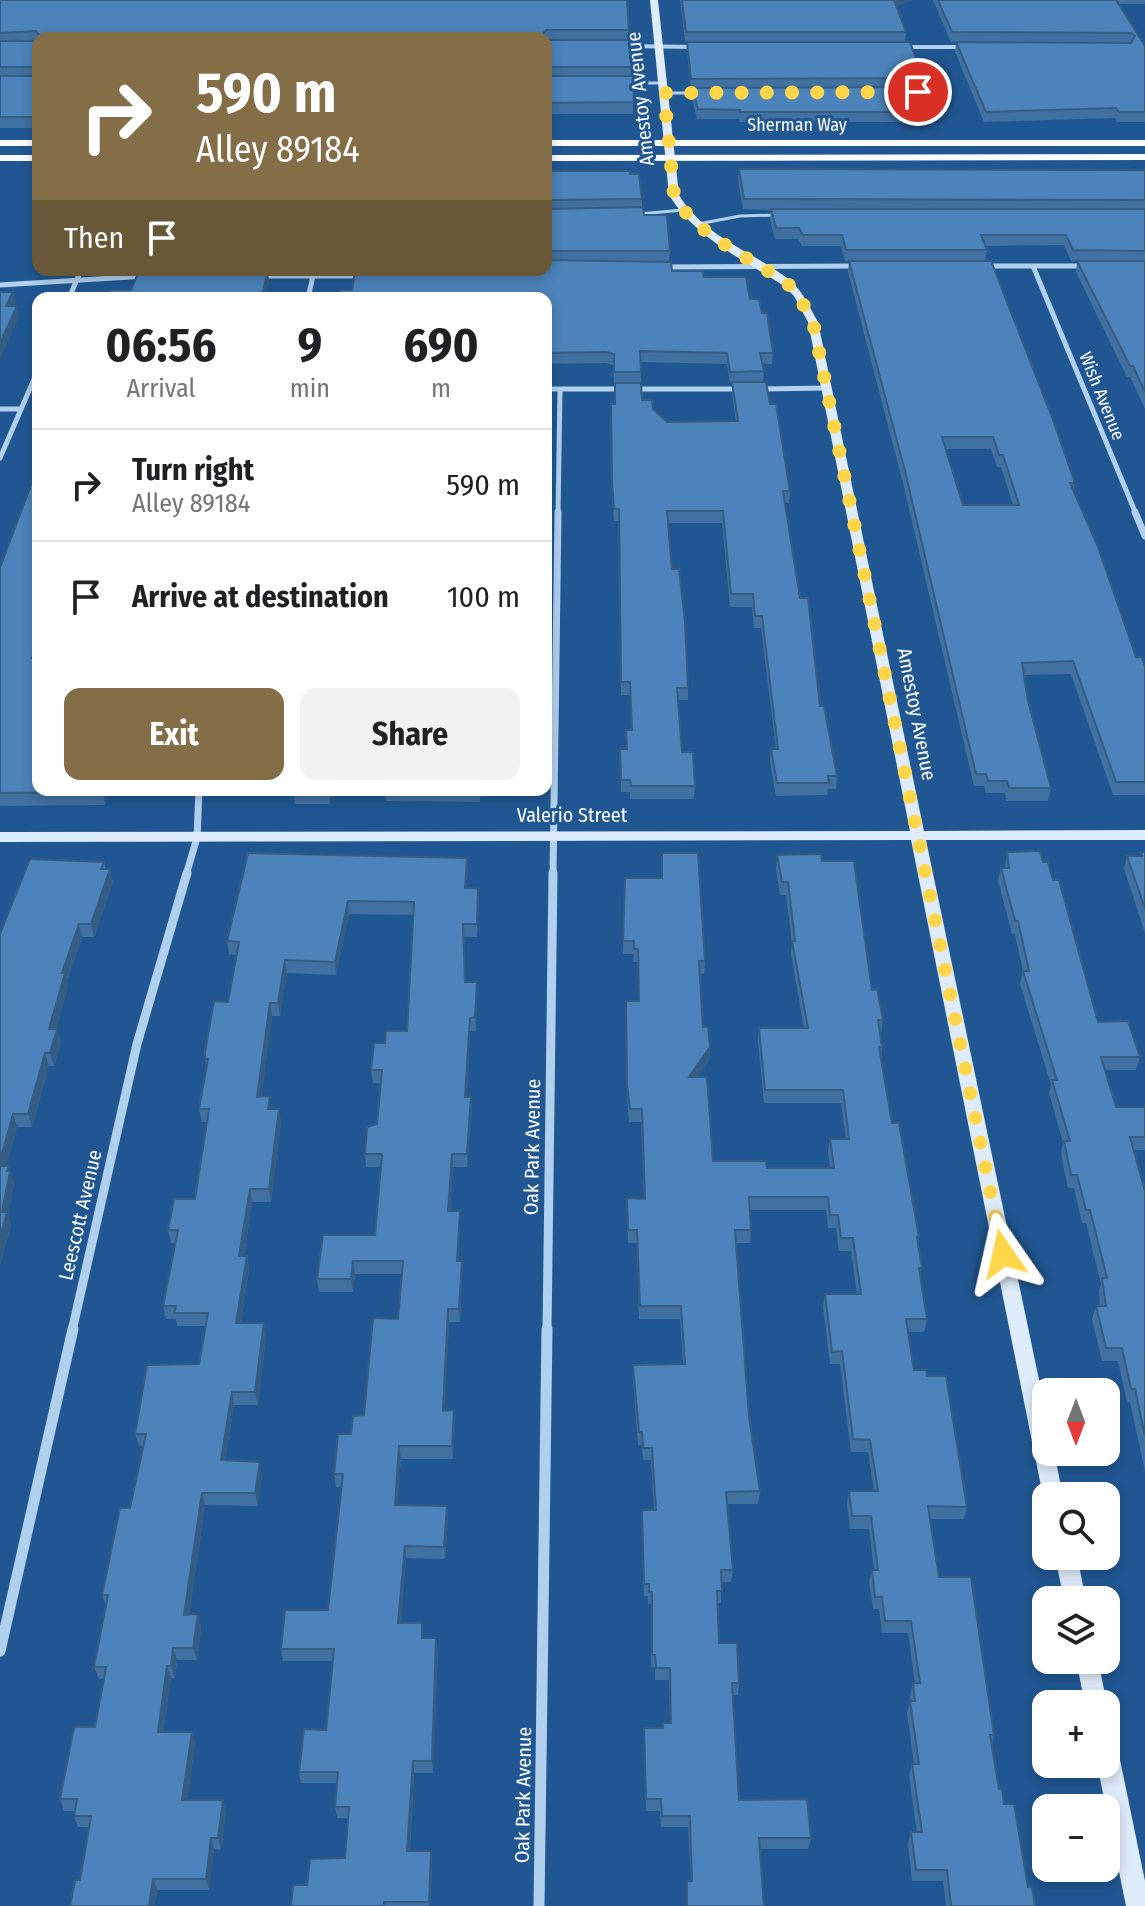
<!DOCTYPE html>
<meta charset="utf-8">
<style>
body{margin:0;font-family:"Fira Sans Condensed",sans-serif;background:#f2f2f2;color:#202124;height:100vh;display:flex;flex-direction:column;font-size:30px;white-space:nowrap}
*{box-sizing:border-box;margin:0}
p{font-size:26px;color:#757577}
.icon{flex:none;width:44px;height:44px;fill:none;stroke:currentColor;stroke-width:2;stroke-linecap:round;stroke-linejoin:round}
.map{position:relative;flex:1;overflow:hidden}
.panel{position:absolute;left:32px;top:292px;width:520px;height:504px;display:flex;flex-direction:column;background:#fff;border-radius:16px;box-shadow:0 4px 12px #0003}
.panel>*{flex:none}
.hud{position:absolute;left:32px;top:32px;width:520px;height:244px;border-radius:16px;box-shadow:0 4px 12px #0003;background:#836e47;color:#fff;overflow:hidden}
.needle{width:52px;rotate:180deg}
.tools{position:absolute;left:1032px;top:1378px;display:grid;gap:16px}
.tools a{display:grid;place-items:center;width:88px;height:88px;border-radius:16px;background:#fff;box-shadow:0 4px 12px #0003;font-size:40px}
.pin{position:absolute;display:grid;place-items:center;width:68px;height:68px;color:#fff;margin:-34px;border:4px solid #fff;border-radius:50%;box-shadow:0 2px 8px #0007}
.me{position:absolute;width:88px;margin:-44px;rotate:349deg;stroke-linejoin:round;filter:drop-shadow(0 0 6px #0008)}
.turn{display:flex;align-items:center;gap:28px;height:168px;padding:0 32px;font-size:36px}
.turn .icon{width:104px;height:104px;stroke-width:2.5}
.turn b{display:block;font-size:56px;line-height:68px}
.then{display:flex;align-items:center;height:76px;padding:0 32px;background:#0003;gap:16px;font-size:30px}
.eta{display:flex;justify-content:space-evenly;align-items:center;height:136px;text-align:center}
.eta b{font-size:48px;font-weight:700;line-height:56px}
.cta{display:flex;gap:16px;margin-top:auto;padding:16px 32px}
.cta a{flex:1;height:92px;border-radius:16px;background:#836e47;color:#fff;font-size:32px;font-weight:700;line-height:92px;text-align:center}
.cta a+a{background:#f2f2f2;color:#202124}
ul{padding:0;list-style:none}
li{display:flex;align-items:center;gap:24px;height:112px;padding:0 32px;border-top:2px solid #e0e0e0}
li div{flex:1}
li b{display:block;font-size:30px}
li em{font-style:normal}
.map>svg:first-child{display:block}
</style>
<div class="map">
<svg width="1145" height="1906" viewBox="0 0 1145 1906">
<rect width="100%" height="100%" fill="#205792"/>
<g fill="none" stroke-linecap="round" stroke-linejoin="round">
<path stroke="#b1d0ee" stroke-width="3" d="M626 83H663
M923 92H948
M664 93H700
M639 214 683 210
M698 224 740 216 777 215"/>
<path stroke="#b1d0ee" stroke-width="4" d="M623 46 697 47
M903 47H965"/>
<path stroke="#b1d0ee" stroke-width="5" d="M983 266H1085
M1033 266 1136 514
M663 267 857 266
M260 276H363
M0 285 147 276
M69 298 81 270
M308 298 313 276
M546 389H741
M759 389 827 388
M0 409H21
M0 458 38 370
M558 514 560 389"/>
<path stroke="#b1d0ee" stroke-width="7" d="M1135 512 1145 536
M186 875 197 838 199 790
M553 875 558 512"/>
<path stroke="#b1d0ee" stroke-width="9" d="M72 1331 137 1044 187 873
M547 1331 553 873"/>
<path stroke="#b1d0ee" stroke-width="11" d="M0 1651 73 1329
M539 1906 547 1329"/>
<path fill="#deebfa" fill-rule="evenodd" d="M650 0H658L679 195C705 238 753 251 791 281 803 292 810 308 818 322L924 831 1145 830V840H926L1046 1413V1452H1054L1063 1496H1046V1503L1043 1496 911 840 0 842V832L910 831 808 322 794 296 784 286C743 259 696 239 669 195Z
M1055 1556H1077L1086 1600H1064Z
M1076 1660H1098L1107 1704 1106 1707V1704H1085Z
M1106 1739 1114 1742 1118 1750 1145 1881V1906H1126L1097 1764H1106Z"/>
<path fill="#f8fbff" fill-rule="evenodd" d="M0 140H38V146H0Z
M546 140H1145V146H546Z
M1145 154V160L546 161V155Z
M0 155H38V161H0Z"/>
</g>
<path fill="#4171a1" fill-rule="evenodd" d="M0 0 629 30 632 76H633V114H546V38H38V138L35 137 33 128H0Z
M680 0H912L897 6 906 32 905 42 685 41Z
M933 0H1145V4H1118L1145 46V122H1117L1115 118 984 122 955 52 956 42 1130 43 951 42Z
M687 42 923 78 922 87 936 112 935 122H740L739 119H697L692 97V88H691L687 51Z
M739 169 1145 170V409L1130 377H1127L1076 272 1077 261H1086H1071L1064 245 985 246 987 250 985 261H845L841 246H802L798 239H775L770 220 771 210 743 209 738 179Z
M546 171 630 174 642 199V208L644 215 670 251 669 261 672 271 704 277 750 299 762 313 773 353 772 364H762L764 371 763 382 770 404 790 491 789 503H785L800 598 820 706 837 776 836 789H828L827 795 776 796 770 762 771 749H776L761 628H754L752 607H730L722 523H668L672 569 688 688V700H678L682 752 695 786 694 799H630V792H621L620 749H626V730H631L630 695H621L619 521H614L612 494 611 416 615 404 613 365 606 363 546 364V298L352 290 546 270ZM640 362 727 364 730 383H732V394L736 421 667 422 642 400Z
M849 261 1075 483 1073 490 1136 657 1145 666V795H1113L1071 674 1024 675 1028 701 1051 788 1048 801H1006L1005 793H986L984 786H974L903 483 848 272ZM945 449H991L997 467H1001L1013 505H963Z
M0 568 38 790H135L134 796H107L105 805 0 806Z
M293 790H489V796L480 797V802L386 801 385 794H332L330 804H295Z
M1007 852 1043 862 1053 880 1098 1022 1140 1057 1136 1070H1105L1116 1107H1145V1150H1133L1145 1191V1471L1130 1402H1127L1118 1361H1102L1092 1319 1096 1306H1100L1099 1291 1101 1284 1086 1223H1082L1074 1188H1068L1061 1154 1063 1143 1049 1093 1051 1085 1020 984 1023 971 1015 934H1012L998 881 1001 868H1005Z
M1141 852H1145V933L1124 869 1127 856H1140Z
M777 855 822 861 883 1020 881 1033H880L882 1047 881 1057 892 1123 919 1237 918 1245 922 1268 920 1276 927 1319 924 1332H908L914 1370 927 1376 967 1507 964 1519H930L939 1577 994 1735 992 1744 999 1789 1004 1804 1028 1887 1035 1906H946L943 1881H912L908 1843 911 1832H917L909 1776 912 1764H914L907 1713 911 1701 910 1695 913 1683H915L908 1633H882L879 1609H873L869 1582 872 1570H874L869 1529H850L847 1504 849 1491H874L868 1452H851L840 1364H830L823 1307 825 1294H857L851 1251H839L836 1228H828L826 1210H750L751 1230 750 1243H736L749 1416 760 1491 758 1504H727L733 1570 731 1582H721V1603H717L719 1643 739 1683 738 1695H733L739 1800 811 1838 808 1849H760L764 1906H686L687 1881H691L688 1827H661L660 1811H646L644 1728H662L670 1723 669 1680H655V1667H651V1604H648V1596H644L642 1522V1510H654L651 1460H643L642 1445H638L633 1378V1365L683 1364 680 1319H639L637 1243H628L627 1198 644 1199 641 1122H629L627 1097 626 1014 639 1001 638 962H633L634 954H623L625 878 705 961 704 974H700L703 1027 710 1047 709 1060 697 1077 713 1161 767 1168H830L828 1152 830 1139H846L841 1103H764L758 1041 759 1028H804L791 954 792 943 786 895H780L776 868Z
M467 858V888H478L479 901 477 937H464L465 982H477V995L476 1031H470L467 1097 472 1110 467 1167H453L450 1211 460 1224 458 1261 462 1274 460 1322H449L444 1410 455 1423 453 1459H401L397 1505 447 1506 448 1518 445 1559 406 1558 401 1623 424 1638 438 1650 433 1773H414L410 1851H431L432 1863 430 1906H291L307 1885 345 1858 348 1818H337L335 1807 337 1783H301L299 1772 326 1730 333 1661H283L281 1649 328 1610 341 1487H336L334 1474 351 1434 364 1415 398 1319 402 1274H355L353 1292H319L317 1279 375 1235 381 1167H366L365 1154 377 1124 381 1083H373L371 1070 385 1043 407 1031 414 915 349 914 336 975 287 973 280 1016H272L261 1097 281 1122 271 1202H252L244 1256H247L249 1269 241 1323H264L266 1336 258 1405H234L225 1460 262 1475 258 1506 205 1505 189 1615 198 1614 201 1627 197 1660H177L175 1678H171L163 1732H192L195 1744 187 1800 226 1811 221 1850 214 1849 209 1890H157L154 1906H70L80 1880 89 1827H78L74 1816 75 1811H64L60 1799 95 1727 104 1679H99L94 1667 106 1607 102 1595 130 1508 143 1446H139L135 1434 199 1364 206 1326H177L176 1319H166L163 1306 176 1243H171L168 1230 195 1199 207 1122H202L199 1109 207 1069 205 1059 228 1002 236 955 229 954 227 941Z
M104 862 106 869 113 882 94 937H82L67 981 68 986 56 1029 61 1042 54 1066H49L32 1127H17L6 1166H9L14 1184 8 1214 11 1225 0 1265V934Z"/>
<path fill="#355c83" d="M894 0H912L893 8Z
M268 271 269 282 265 298H261Z
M13 292 16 303 9 317 6 306Z
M17 306 19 317 0 359V343Z
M38 642V662L32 658Z
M103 790H106L107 796 105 805Z
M329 790H331L332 794 330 804Z
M467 858 468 871 466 901 465 888Z
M110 869 113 882 94 937 91 924Z
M478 888 479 901 477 937V924Z
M348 901 349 914 336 975 335 962Z
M79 924 82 937 67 981 68 986 52 1042 49 1029 62 973Z
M285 960 287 973 280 1016 278 1003Z
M477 982V995L476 1031 475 1017Z
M270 1003 272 1016 260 1110 257 1097Z
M470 1018V1031L466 1110 465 1097Z
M57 1029 61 1042 54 1066 50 1053Z
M710 1047 709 1060 688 1090 689 1077Z
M45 1053 49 1066 32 1127 28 1114Z
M471 1097 472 1110 467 1167V1154Z
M279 1109 281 1122 271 1202 269 1189Z
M13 1114 17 1127 3 1179 0 1171V1161Z
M452 1154 453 1167 449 1224 448 1211Z
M9 1166 14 1184 8 1214 11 1225 0 1265V1237L2 1212Z
M250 1189 252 1202 242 1269 239 1256Z
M460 1211V1224L458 1274 457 1261Z
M247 1256 249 1269 239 1336 236 1323Z
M353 1261 355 1274 353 1292 351 1279Z
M462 1261V1274L460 1322 459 1309Z
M448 1309 449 1322 444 1423 443 1411Z
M264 1323 266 1336 258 1405 255 1392Z
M232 1392 234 1405 223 1472 221 1460Z
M454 1410 455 1423 453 1459 452 1446Z
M399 1446 401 1459 396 1518 395 1505Z
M260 1462 262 1475 258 1506 255 1493Z
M202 1493 205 1505 187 1627 184 1615Z
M447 1506 448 1518 445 1559 444 1547Z
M405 1546 406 1558 400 1635 398 1623Z
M198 1614 201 1627 197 1660 193 1648Z
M436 1638 438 1650 433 1773 432 1761Z
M173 1648 177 1660 175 1678 171 1666Z
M167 1666 171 1678 161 1744 158 1732Z
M192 1732 195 1744 186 1811 182 1800Z
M413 1761 414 1773 409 1863 407 1851Z
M223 1800 226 1811 221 1850 218 1838Z
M211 1838 214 1849 209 1890 206 1879Z
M431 1851 432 1863 430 1906H429Z
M153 1879 157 1890 154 1906H149Z"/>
<path fill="#4c83bb" stroke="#355c83" stroke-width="2" fill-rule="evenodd" d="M0 0H627L629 30H546L541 36 544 38H39L41 37 36 31 0 33Z
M682 0H894L906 32H686Z
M938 0H1116L1145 46V112H1119L1116 108 986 112 956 42 1131 43 1135 36 1131 33 952 32Z
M38 39V69L37 67H0V41H36Z
M546 40H630L632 67H546Z
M687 42H910L923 78 691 79Z
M38 74V127L33 125 38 117H0V76H36Z
M546 76H633L634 102 546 103Z
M927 87 936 112H740V110L698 109 692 88Z
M739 169 1145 170V200L744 199Z
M546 171H630V174H639L642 199 546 200Z
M643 207 644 215H667L670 251H546V209Z
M771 209H1145V251L1073 250 1066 235H981L987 250H846L842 235H803L799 228H776Z
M546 260 671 262 672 271H703L704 277H746L750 299H759L762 313H767L773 353H760L764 371 730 372 727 353 640 351 641 372H614V354L606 352 546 353V298H338L340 290H352L355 271 546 270Z
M849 261H991L1053 420 1075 483H1070L1098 547 1136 657H1142L1145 666V782H1116L1073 661 1022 663 1028 701 1051 788H1009L1007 781H988L986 774H976L905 471ZM942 437H993L999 455H1003L1019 505H963Z
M1077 261H1145V392L1133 366H1130Z
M139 271H268L261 298H107L110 290H131Z
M0 292H13L6 306H17L0 343Z
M732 382H766L770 404H776L790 491H783L800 598H808L820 706H824L837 776H828L829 783H777L771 749H778L762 616H755L753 594H731L723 511H667L672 569H679L685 622 688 688H677L682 752H693L695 786H631L630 780H621L620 749H627L626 730H632L630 682H621L619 509H614L612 482 611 404H615V383H641L642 400H652L653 409 667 422 738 421Z
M38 466V642L32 658H38V790H103L102 792 0 793V568Z
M293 790H329V791H293Z
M1040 851 1043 862H1048L1053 880H1059L1098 1022 1128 1021 1140 1057H1101L1116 1107H1145V1137H1130L1145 1191V1436L1135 1389H1131L1122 1348H1106L1096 1306H1106L1102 1278H1107L1090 1210H1086L1077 1175H1071L1064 1141H1070L1052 1080H1057L1023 971H1029L1018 921H1015L1001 868H1009L1007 852Z
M1141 852H1145V909L1127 856H1142Z
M248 853 467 858 465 888H478L477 924H463L465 982H477L475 1017 470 1018 465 1097H471L467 1154H452L448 1211H460L457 1261H462L459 1309H448L443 1411 454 1410 452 1446H399L395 1505 447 1506 444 1547 405 1546 398 1623H422V1638H436L432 1761H413L407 1851H431L429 1902H384V1906H291L293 1885H307L310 1859 345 1858 349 1807H335L338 1772H299L304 1729 326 1730 334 1649H281L285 1610H328L343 1474H334L338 1434H351L353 1416 364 1415 373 1318 398 1319 403 1261H353L351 1279H317L323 1235H375L382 1154H365L367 1127 377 1124 382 1070H371L374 1043H385L386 1031H407L414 902 348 901 335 962 285 960 278 1003H270L257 1097 270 1096 268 1109H279L269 1189H250L239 1256H247L236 1323H264L255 1392H232L221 1460 260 1462 255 1493H202L184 1615 198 1614 193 1648H173L171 1666H167L158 1732H192L182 1800H223L218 1838H211L206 1879H153L149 1906H70L75 1880H80L91 1816H74L77 1799H60L74 1727H95L106 1667H94L108 1595H102L120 1508H130L146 1434H135L147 1365 199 1364 208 1313H174L176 1306H163L178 1230H168L174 1199H195L209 1109H199L208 1059H205V1052L214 1001 228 1002 239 942 227 941Z
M662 853H698L705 961H699L703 1027H708L710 1047 689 1077H707L713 1161H766L767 1168H834L830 1139H849L843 1090H765L759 1028H808L792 941H795L788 882H782L777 855 821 854 822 861H854L872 990 877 989 883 1020H878L882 1047H879L892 1123H899L919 1237H917L922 1268H919L927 1319H906L914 1370H926L927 1376H946L967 1507 928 1506 939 1577H971L994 1735H990L999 1789H1002L1004 1804H1014L1028 1887H1032L1035 1906H951L947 1870H916L911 1832H922L912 1764H919L910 1701H915L913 1683H920L911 1621H885L882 1597H875L872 1570H878L871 1516H852L849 1491H878L870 1440 853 1439 842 1351 832 1352 825 1294H861L853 1238H841L838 1215H830L828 1197H749L751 1230H735L749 1416 760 1491 726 1492 733 1570H721L722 1591H717L719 1643H737L739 1683H732L739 1800 807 1799 811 1838H759L764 1906H687V1881H692L690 1816H662L661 1799H646L644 1728H663V1723H671L670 1668H656L655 1655H652V1592H649V1584H644L642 1510H656L652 1448H643L642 1432H639L633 1365 685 1364 681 1306H640L637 1230H628L627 1198 645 1199 642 1109H630L627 1084 626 1001H639L638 949H634V941H623L625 878H662Z
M30 859 104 862 101 869H110L91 924H79L62 973H65L49 1029H57L50 1053H45L28 1114H13L0 1161V934Z
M0 1166H9L7 1171H10L2 1212H7L0 1237Z"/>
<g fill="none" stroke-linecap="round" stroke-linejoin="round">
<path stroke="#ffd54a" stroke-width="14" stroke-dasharray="0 25.2" d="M918 92 664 93 674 195C692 233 754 260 788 284L798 295 813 322 1003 1254"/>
</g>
<g text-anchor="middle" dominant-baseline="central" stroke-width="6" stroke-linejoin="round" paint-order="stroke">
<g font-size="18" fill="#fff" stroke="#205792">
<text x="797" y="125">Sherman Way</text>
<text transform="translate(1102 396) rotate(68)">Wish Avenue</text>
</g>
<g font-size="20" fill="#fff" stroke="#205792">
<text transform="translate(640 99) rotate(-96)">Amestoy Avenue</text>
<text transform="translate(917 714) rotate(79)">Amestoy Avenue</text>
<text x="572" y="815">Valerio Street</text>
<text transform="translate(532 1147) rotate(-89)">Oak Park Avenue</text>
<text transform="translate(80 1215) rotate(-77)">Leescott Avenue</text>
<text transform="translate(523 1795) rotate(-89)">Oak Park Avenue</text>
</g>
</g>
</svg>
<div class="tools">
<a><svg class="needle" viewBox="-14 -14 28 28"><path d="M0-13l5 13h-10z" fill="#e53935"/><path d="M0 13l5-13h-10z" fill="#757577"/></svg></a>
<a><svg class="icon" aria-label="search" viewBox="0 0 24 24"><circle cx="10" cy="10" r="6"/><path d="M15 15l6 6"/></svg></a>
<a><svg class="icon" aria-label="layers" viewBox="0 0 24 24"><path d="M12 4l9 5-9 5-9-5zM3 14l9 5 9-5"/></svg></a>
<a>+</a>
<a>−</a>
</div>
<div class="pin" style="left:918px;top:92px;background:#d93025"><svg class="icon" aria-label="arrive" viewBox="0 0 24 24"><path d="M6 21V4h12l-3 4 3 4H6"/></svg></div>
<svg class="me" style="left:1003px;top:1254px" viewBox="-20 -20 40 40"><path d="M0-17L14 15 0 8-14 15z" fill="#ffd54a" stroke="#fff" stroke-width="4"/></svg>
<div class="hud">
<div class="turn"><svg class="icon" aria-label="right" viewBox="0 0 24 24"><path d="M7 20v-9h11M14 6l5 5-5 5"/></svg><div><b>590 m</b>Alley 89184</div></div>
<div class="then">Then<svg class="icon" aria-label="arrive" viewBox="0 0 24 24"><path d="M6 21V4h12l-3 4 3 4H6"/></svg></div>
</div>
<section class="panel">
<div class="eta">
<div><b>06:56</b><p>Arrival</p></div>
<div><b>9</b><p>min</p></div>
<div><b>690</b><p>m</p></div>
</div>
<ul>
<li><svg class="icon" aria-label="right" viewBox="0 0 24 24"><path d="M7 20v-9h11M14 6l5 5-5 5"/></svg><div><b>Turn right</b><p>Alley 89184</p></div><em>590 m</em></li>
<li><svg class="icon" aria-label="arrive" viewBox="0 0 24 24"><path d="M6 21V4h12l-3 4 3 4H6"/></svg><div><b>Arrive at destination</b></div><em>100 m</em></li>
</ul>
<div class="cta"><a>Exit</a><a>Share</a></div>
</section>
</div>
